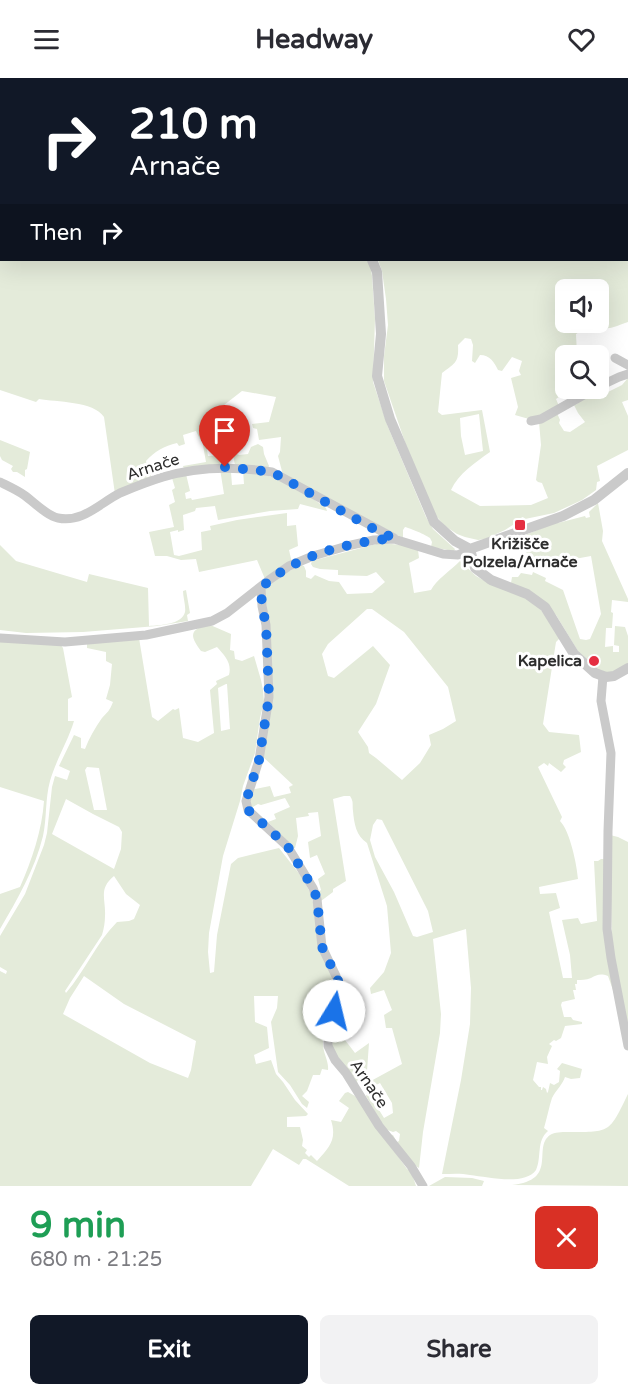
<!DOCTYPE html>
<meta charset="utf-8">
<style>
body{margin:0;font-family:"Varela Round",sans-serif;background:#f2f2f3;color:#2b2b33;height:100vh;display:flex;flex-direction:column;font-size:22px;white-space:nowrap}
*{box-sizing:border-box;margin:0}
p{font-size:20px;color:#7c7c81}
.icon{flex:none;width:33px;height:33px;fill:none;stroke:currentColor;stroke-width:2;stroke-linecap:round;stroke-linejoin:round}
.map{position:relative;height:1108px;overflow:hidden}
.details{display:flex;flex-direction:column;background:#fff;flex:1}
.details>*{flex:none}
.guide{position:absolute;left:0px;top:0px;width:628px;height:183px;box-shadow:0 6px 24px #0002;background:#111827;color:#fff;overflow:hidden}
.buttons{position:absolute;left:555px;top:201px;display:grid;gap:12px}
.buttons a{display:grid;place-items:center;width:54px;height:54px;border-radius:9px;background:#fff;box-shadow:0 6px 24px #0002;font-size:30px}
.pin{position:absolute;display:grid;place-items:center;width:51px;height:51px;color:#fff;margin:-62px -26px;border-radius:50% 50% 50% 0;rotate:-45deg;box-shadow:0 0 6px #0007}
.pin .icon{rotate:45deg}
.me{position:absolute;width:66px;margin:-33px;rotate:9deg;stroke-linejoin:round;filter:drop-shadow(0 0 4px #0008)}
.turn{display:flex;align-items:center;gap:21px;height:126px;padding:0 30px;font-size:27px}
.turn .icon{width:78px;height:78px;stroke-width:2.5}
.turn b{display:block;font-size:42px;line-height:51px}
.then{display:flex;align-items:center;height:57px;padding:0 30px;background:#0003;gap:12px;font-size:22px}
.round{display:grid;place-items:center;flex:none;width:63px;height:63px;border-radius:9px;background:#f2f2f3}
.head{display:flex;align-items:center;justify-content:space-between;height:102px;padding:0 30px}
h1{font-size:36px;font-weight:700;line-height:45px;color:#1e9e55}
.action{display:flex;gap:12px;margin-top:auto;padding:12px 30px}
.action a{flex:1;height:69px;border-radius:9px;background:#111827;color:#fff;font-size:24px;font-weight:700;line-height:69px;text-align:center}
.action a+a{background:#f2f2f3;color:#2b2b33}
header{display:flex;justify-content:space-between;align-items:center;height:78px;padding:0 30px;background:#fff;font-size:27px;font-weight:700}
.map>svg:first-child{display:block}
</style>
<header><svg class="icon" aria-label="menu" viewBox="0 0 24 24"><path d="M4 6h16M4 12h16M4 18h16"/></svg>Headway<svg class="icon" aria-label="heart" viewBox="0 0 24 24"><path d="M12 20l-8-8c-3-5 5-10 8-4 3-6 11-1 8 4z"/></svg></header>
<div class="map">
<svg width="628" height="1108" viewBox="0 0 628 1108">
<rect width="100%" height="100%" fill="#fff"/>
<path fill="#e4ebda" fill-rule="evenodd" d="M0 0H202L203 1 2 2 1 47 0 45Z
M368 0H628V244C615 248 607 255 596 245L598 244V212H566V244L594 245 576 256 577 277 566 278 565 304 561 305 563 316 556 321 559 328 551 333 529 341 515 337 518 329 511 300 521 297 519 293 522 283 512 279 502 293 498 292C494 284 490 277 480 277L475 285 472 283 473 267 471 261 465 260 458 267C459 285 455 285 442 295L438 334 442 337 482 332 490 374C476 384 458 396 451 412L480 428 531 427 548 420 542 405 538 404 536 402 541 367 539 344 557 335 560 342 559 345 564 353 570 354 585 344 578 335 574 327 577 326 582 320 601 310 604 316 622 307 628 300V322L622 324 628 338V372L597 388 600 403 597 404 596 412 582 422 554 435 525 441 523 439 516 442V445L505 452 485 461 478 462 465 459 457 456 445 448 435 437 406 367 384 303V278L388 247 386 221 382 193 378 182H627V2H368ZM479 336 483 373 465 377 461 358 460 340Z
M0 59 2 60V182H366L370 186 372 198 375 241 373 304 388 349 426 439 433 451 455 471 454 473 431 469 432 464 430 460C426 457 410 450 405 449L403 452V460L283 397 278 378 280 374 281 359 259 362 257 351 253 350 252 346 269 344 276 319 242 313 215 334 210 346 211 351 239 349 240 347 243 362 226 367 223 360 210 362 209 365 206 366 208 378 227 377 230 387 184 391 183 388 206 384 202 362 200 361 196 353 183 357 185 366 179 368 177 365C164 368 155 373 146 383L152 401 115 416 104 339C94 323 56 324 39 321L36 324 0 312Z
M0 362 30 374 27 391 25 392V399L17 394H13L11 391 13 388 2 382 0 378Z
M258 366 263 369 264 376 269 388 267 392 235 387 233 377 235 375 239 377 248 376 251 369Z
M220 391 231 394 232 407 244 406 243 392C256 395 269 397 281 402 297 409 312 420 326 430L327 433 300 426 298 431 270 433 218 442 215 428 196 430 195 433 183 437 184 452 178 454V452L170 454 174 477 179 478 202 472 201 454 211 452 210 448 237 442 287 435V448L296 447 298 468 289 472 292 485 265 501 257 482 199 494 196 481 181 482 167 478H155L149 454 174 449 169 427 175 424 172 412 175 410 172 400 186 396 190 413 185 415 186 421 191 420 192 422 224 416Z
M598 425 603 453 602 463 628 521V524L612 522 611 534 613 535 612 550H606L605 569 613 568V574H619V568L614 567 615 548 625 549 628 558V587L619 594H600L584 583 556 537 511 505 512 499H518L521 495 532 497 533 494 546 500 545 503 563 512 580 561 586 562 590 561 601 536 591 478 547 486 529 478 526 474 523 458 554 445H558L585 438 586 440 590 439 589 434Z
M380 465 402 467 418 472 419 480 409 485 414 515 431 512C436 502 451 492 460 483L476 498 483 502 514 513 538 528 561 559 556 564 543 646 549 654 579 657 581 674 564 682 563 686 566 689 561 694 549 685 548 688 544 685 538 689 562 739 560 743C570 753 577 787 578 801L539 809 540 816 556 815 560 830 549 834 563 900H572L570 877 562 842 578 840 581 846 597 843 594 783H598L601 781H605L614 915 608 898C600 895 597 897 591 900 586 902 581 902 577 902V906H575L576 912H573L575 921 562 924 561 927 564 939H571L573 942 582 944V946L565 948 561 960 556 963 554 962 549 966 552 968 547 979 548 986 537 984 533 1002 539 1009H541V1012H542L543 1009 546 1011 547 1015 548 1014 550 1005 554 1007 559 1004 560 993 557 991 562 985 582 991 580 1000 571 1001 565 999C563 1006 556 1012 552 1020 549 1029 547 1040 544 1050L548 1053C536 1063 542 1079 536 1092 525 1108 488 1099 470 1097 461 1095 451 1096 442 1096L461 1002 470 946 471 910 466 851 433 861 441 936 440 955 423 1054 419 1090 414 1087 389 1056 393 1057 397 1064 399 1063 400 1056 396 1053 393 1054 385 1051 366 1018 368 1014 384 1040 393 1035 392 1025 380 1005 368 1011 369 1004 402 986 392 950H386L384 937 392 932 384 912 371 916 370 910 384 894 391 875 387 828 367 765C356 758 354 745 353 733 352 726 354 724 350 718H344L333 721 346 803 333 811V814L321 823 316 816 321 812 318 801 325 796 317 777 310 780 308 764 321 758 318 734 308 735 309 738 296 740 298 758 295 770H292L268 744 276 741 274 736 290 729 285 720 261 727 258 726 251 730 249 721 251 712 270 708 274 719 291 715 289 709 293 707 261 677 269 639 263 511 272 502 301 487 304 488 306 493V499L311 501 315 497 329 503 339 504 347 516 372 515 385 504 376 494 367 498 338 497V492L320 491 313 489 311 486 312 483ZM367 531H372L404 554 448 609 456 643 443 651 429 657 431 667 420 685 402 702 376 680 369 675 368 669 358 654 376 626 390 587 373 568 334 600 328 598 322 576 328 566ZM377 741 382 742 428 833 433 854 417 859 413 858 394 814 375 779 370 762 373 747Z
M0 467 16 483 87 504 89 496 148 510 149 548C159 547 182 547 185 534 186 528 183 519 183 513L186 512 190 535 187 537 188 543 157 548 83 554 26 555 0 552Z
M208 546 231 556 230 572 234 573 235 581 242 583 254 578 261 602 263 612 264 624 260 640 255 675 243 708 240 723 223 778 209 855 208 874 210 895 214 894 217 857 231 786 238 780 279 770 301 798 310 814 337 906C336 926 325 944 323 963 322 974 329 982 328 992L322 991 320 997H313L307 1013 302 1018 309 1024 307 1030 302 1026 290 1007 278 994 271 944 277 930 278 918H254L255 944 267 949 269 970 254 977 256 986 271 982 276 996 283 1004 295 1022 308 1036 306 1038 287 1039V1049H300L303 1062 302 1068 307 1072 305 1075 309 1079 311 1077 317 1083C330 1069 337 1061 331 1042L341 1044 349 1030 339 1023 345 1015 348 1014 355 1018 407 1091 411 1093 416 1108H349L306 1081H303L299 1087 273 1071 251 1108H0V893L6 896 7 893 0 889V858L25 816 44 767 47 755 52 709 55 698 67 702 70 693 59 688 74 657 81 660V670L85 671C89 660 95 650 102 640 108 633 109 634 113 624L106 621 110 607 112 586 106 583V574L87 570V563L139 560 152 639 158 643 173 631 175 632 179 630 183 660 198 664 214 655 210 612 217 606 216 603 229 597C232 585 225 578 217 569L205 574 201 573C189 557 190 552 208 546ZM226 606H227L230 651 221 653 218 610ZM87 689 99 690 107 732H94L85 692ZM66 721 93 736 119 749 122 754 121 771 114 791 52 756ZM114 798 126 816 140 827 134 841 129 843 117 844C96 865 85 893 66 915L65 913 102 857C104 850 105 844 105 838 106 821 98 811 114 798ZM84 898 124 926 196 963 191 992 188 1000 150 985 63 936 70 920Z
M0 562 60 566 63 570 72 619 68 621V643H74C68 663 56 682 50 703 45 721 47 740 43 758 35 791 17 822 0 851V816L20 809C32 782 42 752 44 723L0 709Z
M610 757 618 759 628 764V960L612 877Z
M335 946C339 955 349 967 355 975L369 965 367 993 357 1003 358 1007 332 971 333 947Z
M628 1016V1108L512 1107C559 1102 532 1070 550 1057 555 1054 561 1054 568 1054 611 1054 609 1055 628 1016Z
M445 1099 472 1100 484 1103 482 1108H429Z"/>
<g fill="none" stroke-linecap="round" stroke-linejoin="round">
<path stroke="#cacaca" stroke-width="9" d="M615 280 628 287
M598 309 619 299 628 296
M531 343 541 341 596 310
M0 404C8 408 17 412 24 417 34 424 47 438 58 440 83 445 100 425 120 415 132 410 150 403 163 399 199 388 234 388 272 394L394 460
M261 510 262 528 266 547 269 619 259 682 246 723 248 732 288 769 313 810 317 821 322 869 336 898 341 910 328 952V968L335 982 346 995 379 1048 411 1088 423 1108
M0 560 65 564 146 557 212 543 227 535 269 502 289 488 313 478 347 468 374 462 394 461 443 476 458 477 470 471
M603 598 601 623 611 675 608 753 607 851 611 880 628 968"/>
<path stroke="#cacaca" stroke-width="10" d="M0 53 2 54
M372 182 377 194 381 256 377 298 390 341 434 444 455 463 470 471 475 490 491 502 527 516 545 529 574 576 595 595 606 599 614 598 628 590
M470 471 563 438 594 422 628 395"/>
</g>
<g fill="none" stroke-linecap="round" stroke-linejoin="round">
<path stroke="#1a73e8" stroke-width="10" stroke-dasharray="0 18" d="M225 389 272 394 381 455 394 460C348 465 296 476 261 510L262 528 266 547 269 619 259 682 246 723 248 732 288 769 313 810 317 821 322 869 336 898 341 910 334 933"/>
</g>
<g fill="#e52e42" stroke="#fff" stroke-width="2">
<rect x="514" y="441" width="12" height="12" rx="3"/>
<circle cx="594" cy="583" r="6"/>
</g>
<g text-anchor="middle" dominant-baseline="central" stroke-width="6" stroke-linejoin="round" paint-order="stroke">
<g font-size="16" fill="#2d2d2d" stroke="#fff">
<text transform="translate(153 389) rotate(-18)">Arnače</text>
<text transform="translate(369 1006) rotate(56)">Arnače</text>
</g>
<g font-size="16" font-weight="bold" fill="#2d2d2d" stroke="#fff">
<text x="520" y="466">Križišče<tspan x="520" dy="18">Polzela/Arnače</tspan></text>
<text x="582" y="583" text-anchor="end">Kapelica</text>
</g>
</g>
</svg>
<div class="buttons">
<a><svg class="icon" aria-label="sound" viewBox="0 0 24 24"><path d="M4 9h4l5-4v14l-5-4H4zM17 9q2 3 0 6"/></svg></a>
<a><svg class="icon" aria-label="search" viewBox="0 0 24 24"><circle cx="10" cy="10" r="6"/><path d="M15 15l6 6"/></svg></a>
</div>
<div class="pin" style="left:225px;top:389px;background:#d93025"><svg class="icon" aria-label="arrive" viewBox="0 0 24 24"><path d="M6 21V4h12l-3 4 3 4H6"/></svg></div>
<svg class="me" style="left:334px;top:933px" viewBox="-20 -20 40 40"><circle r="19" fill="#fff"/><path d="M0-13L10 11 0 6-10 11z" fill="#1a73e8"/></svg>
<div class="guide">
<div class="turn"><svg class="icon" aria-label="right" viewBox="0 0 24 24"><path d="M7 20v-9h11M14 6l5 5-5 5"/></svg><div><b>210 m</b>Arnače</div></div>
<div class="then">Then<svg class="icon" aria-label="right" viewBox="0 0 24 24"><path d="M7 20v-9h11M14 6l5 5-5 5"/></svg></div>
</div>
</div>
<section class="details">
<div class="head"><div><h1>9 min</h1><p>680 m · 21:25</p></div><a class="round" style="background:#d93025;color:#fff"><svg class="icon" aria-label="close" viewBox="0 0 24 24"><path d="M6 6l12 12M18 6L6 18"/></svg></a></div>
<div class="action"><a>Exit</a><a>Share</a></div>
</section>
